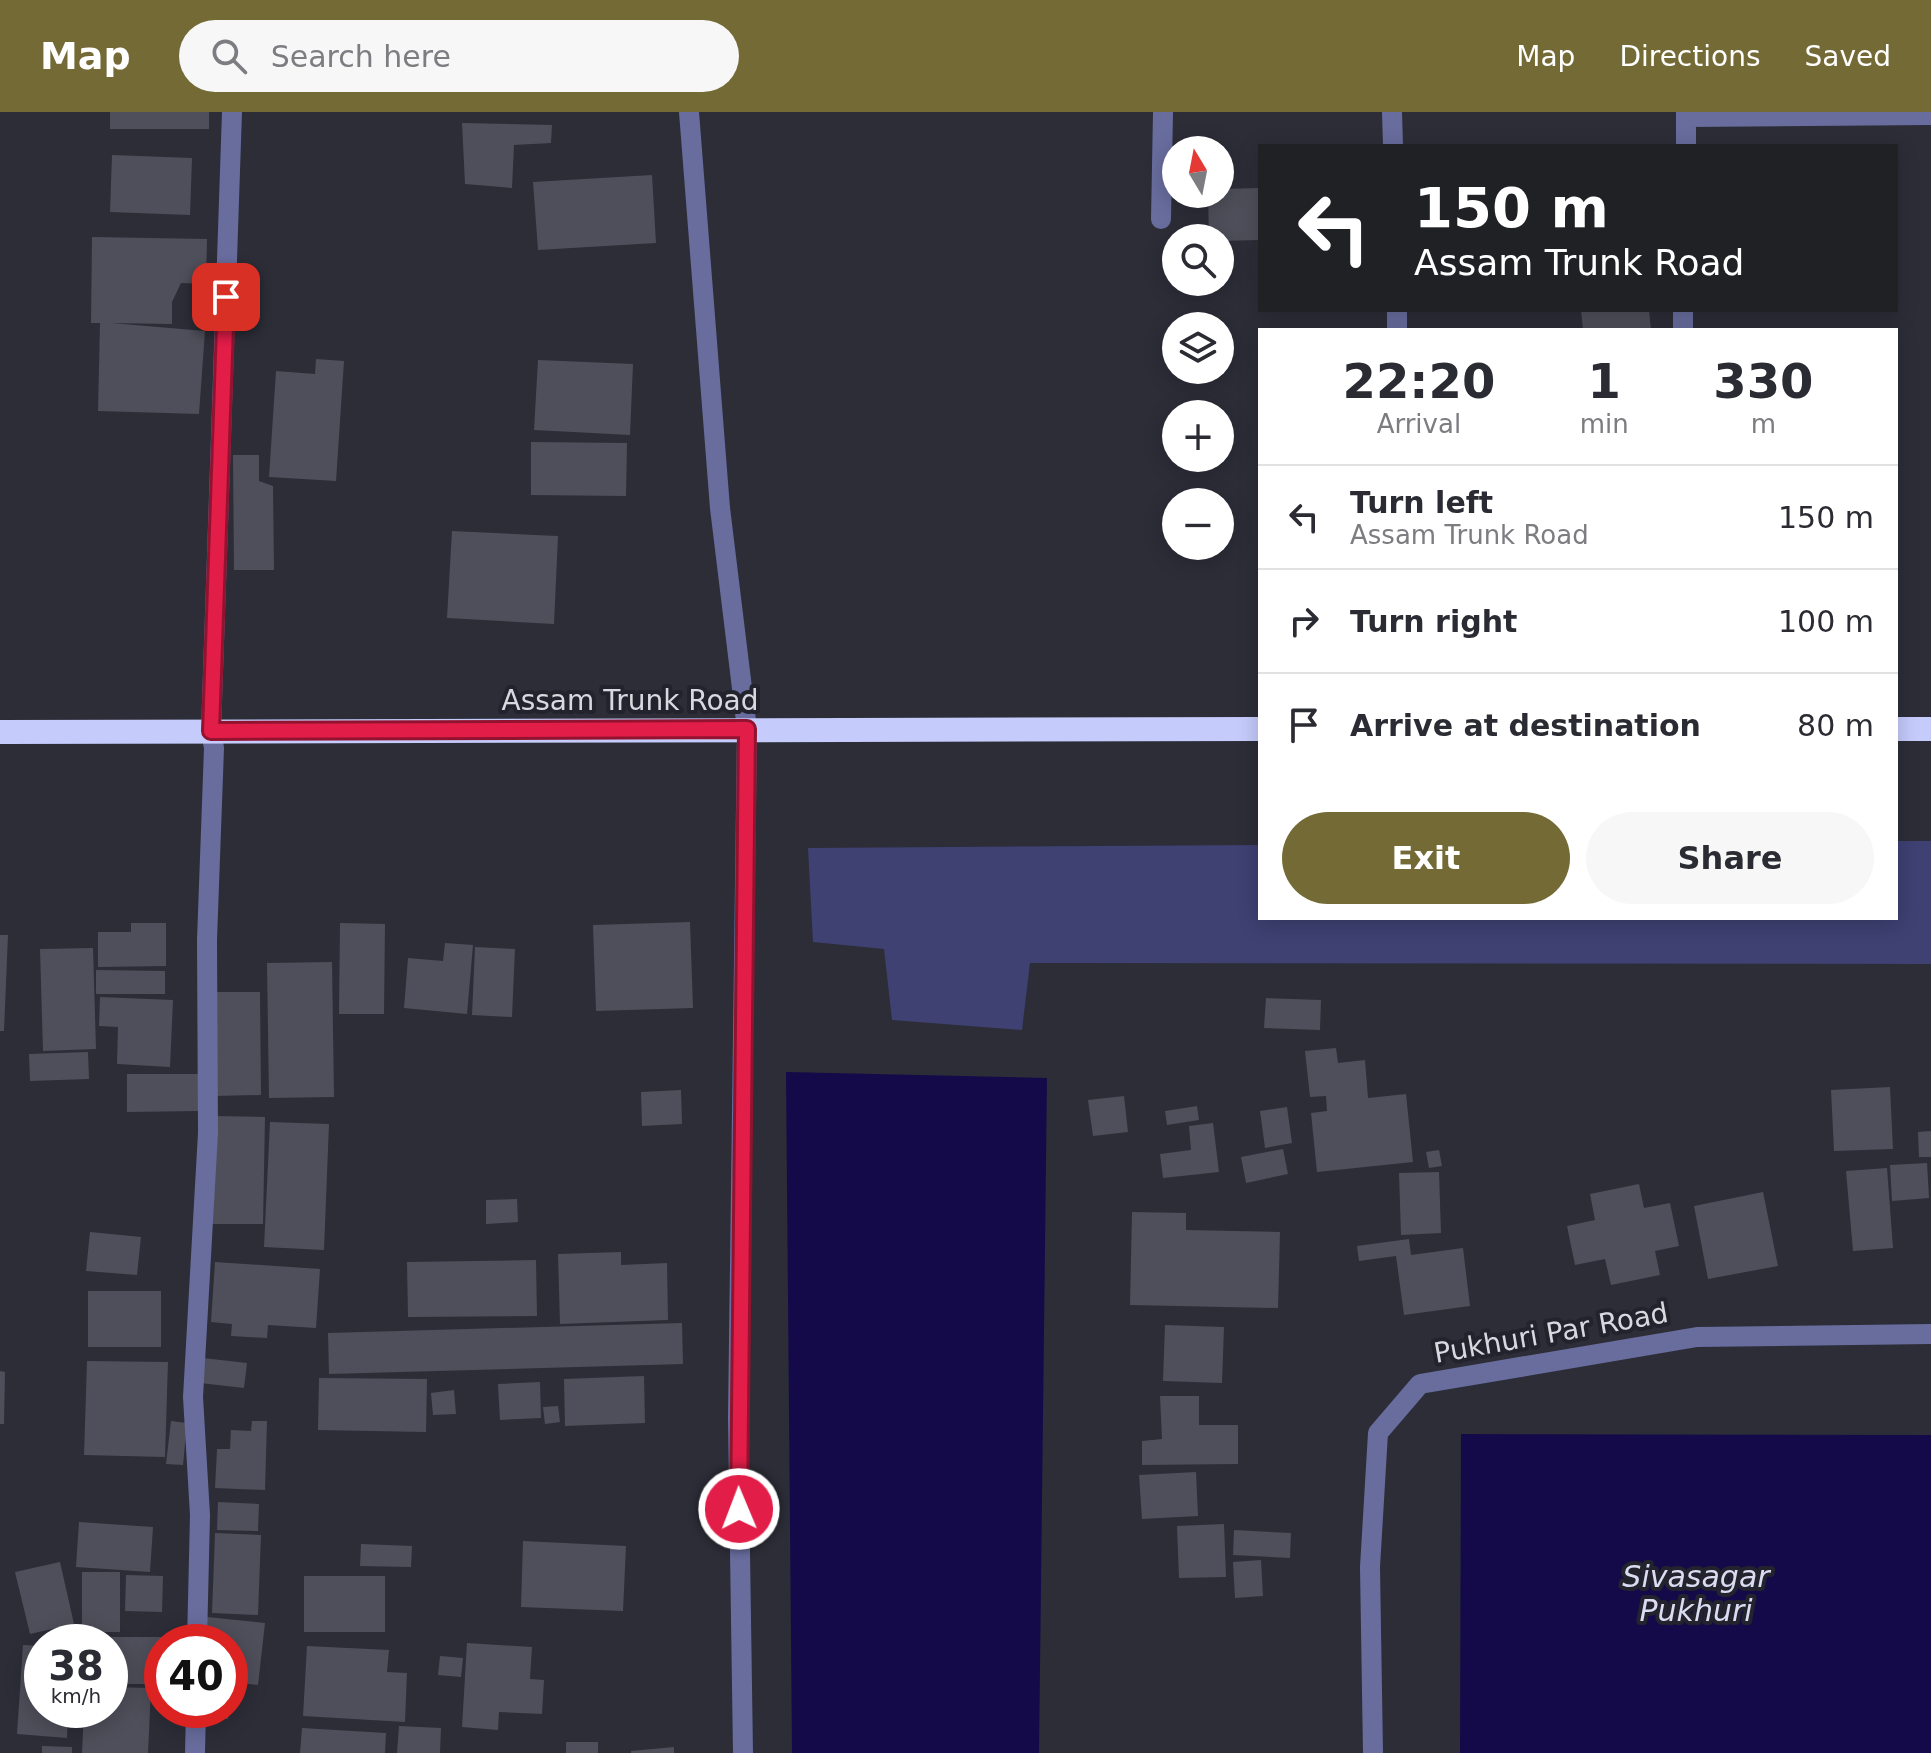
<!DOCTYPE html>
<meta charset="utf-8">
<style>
body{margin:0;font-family:"DejaVu Sans",sans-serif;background:#f7f7f7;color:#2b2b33;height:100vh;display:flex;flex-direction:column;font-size:30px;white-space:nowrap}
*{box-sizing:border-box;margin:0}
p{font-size:26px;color:#7c7c81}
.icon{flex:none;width:44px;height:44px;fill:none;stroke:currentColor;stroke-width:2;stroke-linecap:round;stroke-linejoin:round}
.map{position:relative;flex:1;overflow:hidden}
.side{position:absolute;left:1258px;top:216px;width:640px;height:592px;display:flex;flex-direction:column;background:#fff;border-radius:0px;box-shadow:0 4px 20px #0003}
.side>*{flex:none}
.guide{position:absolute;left:1258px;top:32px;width:640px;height:168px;border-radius:0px;box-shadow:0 4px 20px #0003;background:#202124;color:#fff;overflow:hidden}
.needle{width:52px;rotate:350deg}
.tools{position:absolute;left:1162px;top:24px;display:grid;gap:16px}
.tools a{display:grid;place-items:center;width:72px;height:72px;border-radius:50%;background:#fff;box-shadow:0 4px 20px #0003;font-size:40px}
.speed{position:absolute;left:24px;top:1512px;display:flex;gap:16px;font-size:40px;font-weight:700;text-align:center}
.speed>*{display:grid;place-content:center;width:104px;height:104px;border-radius:50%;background:#fff;box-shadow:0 4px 20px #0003;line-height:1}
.speed small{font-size:20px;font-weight:400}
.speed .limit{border:12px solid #d22;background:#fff;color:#111}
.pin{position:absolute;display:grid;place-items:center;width:68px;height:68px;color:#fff;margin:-34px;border-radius:16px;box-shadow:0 4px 12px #0006}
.me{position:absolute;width:88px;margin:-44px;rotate:359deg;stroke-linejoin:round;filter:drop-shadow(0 0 6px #0008)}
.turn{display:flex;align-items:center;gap:28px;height:168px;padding:0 24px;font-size:36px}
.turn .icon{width:104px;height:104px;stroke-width:2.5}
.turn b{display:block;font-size:56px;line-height:68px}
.eta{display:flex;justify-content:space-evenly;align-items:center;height:136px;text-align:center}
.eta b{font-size:48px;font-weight:700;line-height:56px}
.primary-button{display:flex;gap:16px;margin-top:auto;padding:16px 24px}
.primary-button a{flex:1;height:92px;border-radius:48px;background:#746a35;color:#fff;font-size:32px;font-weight:700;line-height:92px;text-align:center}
.primary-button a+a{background:#f7f7f7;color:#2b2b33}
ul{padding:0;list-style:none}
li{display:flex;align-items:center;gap:24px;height:104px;padding:0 24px;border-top:2px solid #e1e1e2}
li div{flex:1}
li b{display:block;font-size:30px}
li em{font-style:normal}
header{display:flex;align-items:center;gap:48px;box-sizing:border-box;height:112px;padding:0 40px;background:#746a35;color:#fff}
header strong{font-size:38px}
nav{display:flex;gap:44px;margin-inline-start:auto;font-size:28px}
.search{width:560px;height:72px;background:#f7f7f7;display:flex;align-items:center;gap:20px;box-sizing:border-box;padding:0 28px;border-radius:44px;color:#7c7c81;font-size:30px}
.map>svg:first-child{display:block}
</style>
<header>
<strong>Map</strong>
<div class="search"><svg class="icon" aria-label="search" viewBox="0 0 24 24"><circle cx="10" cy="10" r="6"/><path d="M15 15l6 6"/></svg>Search here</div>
<nav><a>Map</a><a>Directions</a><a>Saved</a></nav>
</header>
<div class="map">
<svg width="1931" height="1641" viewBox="0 0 1931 1641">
<rect width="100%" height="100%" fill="#2c2d37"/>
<path fill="#3e4172" d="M1896 729H1931V852L1030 851 1022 918 892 908 884 837 813 830 808 736 1260 733V806H1896Z"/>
<path fill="#140a4a" d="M786 960 1047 966 1039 1641H792Z
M1461 1322 1931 1323V1641H1460Z"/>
<path fill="#4e4f5a" d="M110 0H209V17H110Z
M462 11 552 13 551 31 514 33 512 76 465 72Z
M112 43 192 46 190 103 110 100Z
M652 63 656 131 538 138 533 70Z
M1260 76V128L1220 129V126H1209L1208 82H1220V77Z
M92 125 207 127 206 172 181 171 172 190V212L111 211 205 219 199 302 98 299 100 211H91Z
M1581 198H1649L1651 218H1583Z
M316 247 344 249 336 369 269 365 276 259 315 262Z
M538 248 633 252 630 323 534 318Z
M531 330 627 331 626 384 531 383Z
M233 343H259V369L273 374 274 458H234Z
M452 419 558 424 554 512 447 506Z
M690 810 693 896 596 899 593 813Z
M131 811H166V854L98 855V820H131Z
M340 811 385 812 384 902H339Z
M0 823H8L4 919H0Z
M445 831 473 833 467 902 404 896 408 846 443 849Z
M475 835 515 837 512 905 472 903Z
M93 836 96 937 43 939 40 837Z
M332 850 334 985 269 986 267 851Z
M96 858 165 859V882H96Z
M211 880H260L261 983 213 984Z
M100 885 173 888 170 955 117 952 118 915 99 914Z
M1266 886 1321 888 1320 918 1264 916Z
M1336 936 1338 951 1365 948 1368 986 1406 982 1413 1050 1317 1060 1311 1001 1327 999 1326 984 1310 985 1305 939Z
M88 940 89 967 30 969 29 942Z
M127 962H198V999L127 1000Z
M1890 975 1893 1037 1834 1039 1831 978Z
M681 978 682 1012 642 1014 641 980Z
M1124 984 1128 1020 1093 1024 1088 988Z
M1197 994 1199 1008 1167 1013 1165 999Z
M1287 995 1292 1031 1265 1036 1260 999Z
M213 1004 265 1005 263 1112H211Z
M270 1010 329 1012 324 1138 264 1135Z
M1213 1011 1219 1060 1163 1066 1160 1042 1191 1038 1189 1014Z
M1931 1019V1045H1919L1918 1020Z
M1283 1037 1288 1062 1246 1071 1241 1045Z
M1439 1038 1442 1054 1429 1056 1426 1040Z
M1927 1051 1929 1086 1892 1089 1890 1053Z
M1887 1056 1893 1136 1853 1139 1846 1059Z
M1439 1060 1441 1121 1401 1123 1399 1061Z
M1639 1072 1644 1096 1670 1091 1679 1134 1655 1139 1660 1163 1611 1173 1605 1147 1575 1153 1567 1114 1595 1108 1590 1082Z
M1763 1080 1778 1154 1708 1167 1694 1094Z
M517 1087 518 1110 486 1112V1088Z
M1132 1100 1186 1101V1118L1280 1120 1278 1196 1130 1193Z
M90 1120 141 1125 137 1163 86 1159Z
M1409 1127 1411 1143 1463 1136 1470 1194 1404 1203 1396 1144 1359 1149 1357 1134Z
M621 1140V1153L667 1151 668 1208 560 1212 558 1142Z
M536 1148 537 1204 408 1205 407 1150Z
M215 1150 320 1157 316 1216 268 1213 267 1226 231 1224 232 1212 211 1210Z
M88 1179H161V1235H88Z
M682 1211 683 1252 329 1262 328 1221Z
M1165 1213 1224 1215 1222 1271 1163 1269Z
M203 1246 247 1251 244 1276 200 1271Z
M87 1249 168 1250 165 1345 84 1343Z
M0 1259 5 1260 4 1312H0Z
M644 1264 645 1311 565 1314 564 1267Z
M319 1266 427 1267 426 1320 318 1318Z
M540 1270 541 1306 500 1308 498 1272Z
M454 1278 456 1302 433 1303 431 1281Z
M1160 1284H1199V1313H1238V1352L1142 1353V1329L1162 1327Z
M558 1294 560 1310 545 1312 543 1295Z
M171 1309 187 1311 183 1353 166 1352Z
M252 1309H267L265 1378 215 1376 217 1337H230L231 1318 251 1319Z
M1196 1360 1198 1404 1142 1407 1139 1363Z
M218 1390 259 1392 258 1419 217 1418Z
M79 1410 153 1415 150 1460 76 1455Z
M1224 1412 1226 1465 1179 1466 1177 1414Z
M1234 1418 1291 1421 1290 1446 1233 1443Z
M215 1421 261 1423 258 1503 212 1501Z
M523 1429 626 1434 623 1499 521 1495Z
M361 1432 412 1434 411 1455 360 1454Z
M1261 1448 1263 1484 1235 1486 1233 1450Z
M60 1450 74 1512 30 1522 15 1460Z
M82 1460H120V1520H82Z
M126 1463 163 1464 162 1500 125 1499Z
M304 1464H385V1520H304Z
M207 1505 265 1511 258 1573 230 1570V1530H205Z
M84 1525H163L162 1572H110V1530H84Z
M467 1531 532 1535 530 1567 544 1568 542 1602 499 1600 498 1618 462 1615Z
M23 1533 42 1534V1598H68L67 1626 17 1622Z
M307 1534 389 1538 387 1560 407 1561 405 1610 303 1604Z
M440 1544 463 1546 461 1565 438 1563Z
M110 1575 151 1576 148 1641H82L84 1598H110Z
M200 1598H229L228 1607 200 1606Z
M399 1614 441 1616 440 1641H397Z
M302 1616 386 1621 385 1641H300Z
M566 1630H598V1641H566Z
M42 1634 72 1635V1641H42Z
M674 1635V1641H631V1639Z"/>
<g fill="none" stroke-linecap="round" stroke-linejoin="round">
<path stroke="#686d9e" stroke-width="20" d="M689 0 720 396 747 617 738 1306 743 1641
M1392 0 1393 34
M1686 5 1931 3
M1686 34V0
M1161 107 1163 0
M1397 198V218
M1683 218V198
M197 1530 200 1403 193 1285 208 1021 207 828 214 636 211 619 232 0
M195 1641 196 1598
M1373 1641 1370 1455 1378 1321 1420 1272 1697 1225 1931 1222"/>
<path stroke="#c5cbfb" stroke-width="24" d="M1896 617H1931
M0 620 1260 617"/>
</g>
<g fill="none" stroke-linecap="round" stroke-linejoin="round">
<g stroke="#92132f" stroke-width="20">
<path id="route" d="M226 185 211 619 747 617 739 1397"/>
</g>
<use href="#route" stroke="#e11d48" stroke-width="14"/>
</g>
<g text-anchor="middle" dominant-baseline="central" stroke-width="8" stroke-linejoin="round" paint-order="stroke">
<g font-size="28" fill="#d8d9df" stroke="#22232d">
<text x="630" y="588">Assam Trunk Road</text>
<text transform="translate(1551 1221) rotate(-10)">Pukhuri Par Road</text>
</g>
<g font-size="30" font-style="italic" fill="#daddf1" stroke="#22232d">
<text x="1696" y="1464">Sivasagar<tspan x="1696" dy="34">Pukhuri</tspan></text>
</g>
</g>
</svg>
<div class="tools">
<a><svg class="needle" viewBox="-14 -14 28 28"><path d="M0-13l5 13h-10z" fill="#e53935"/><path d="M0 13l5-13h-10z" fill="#7c7c81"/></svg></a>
<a><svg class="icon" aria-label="search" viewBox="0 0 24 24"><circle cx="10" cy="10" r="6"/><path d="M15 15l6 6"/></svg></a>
<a><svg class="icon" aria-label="layers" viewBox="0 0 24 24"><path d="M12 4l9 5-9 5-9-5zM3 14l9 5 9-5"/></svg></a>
<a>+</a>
<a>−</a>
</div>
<div class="speed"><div>38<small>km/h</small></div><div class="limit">40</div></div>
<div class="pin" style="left:226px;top:185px;background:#d93025"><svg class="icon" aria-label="arrive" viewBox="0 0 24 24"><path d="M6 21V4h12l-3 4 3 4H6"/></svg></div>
<svg class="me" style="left:739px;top:1397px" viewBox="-20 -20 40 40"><circle r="17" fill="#e11d48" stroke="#fff" stroke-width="3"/><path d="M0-11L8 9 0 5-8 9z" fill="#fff"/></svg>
<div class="guide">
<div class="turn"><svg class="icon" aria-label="left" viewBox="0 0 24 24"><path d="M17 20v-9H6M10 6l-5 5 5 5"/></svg><div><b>150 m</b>Assam Trunk Road</div></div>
</div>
<section class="side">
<div class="eta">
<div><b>22:20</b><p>Arrival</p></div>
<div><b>1</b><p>min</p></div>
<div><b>330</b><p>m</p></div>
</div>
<ul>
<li><svg class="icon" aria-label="left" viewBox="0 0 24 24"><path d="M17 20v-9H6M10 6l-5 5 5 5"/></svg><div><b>Turn left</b><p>Assam Trunk Road</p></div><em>150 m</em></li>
<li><svg class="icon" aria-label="right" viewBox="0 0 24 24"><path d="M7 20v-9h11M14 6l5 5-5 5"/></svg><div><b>Turn right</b></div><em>100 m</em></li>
<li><svg class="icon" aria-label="arrive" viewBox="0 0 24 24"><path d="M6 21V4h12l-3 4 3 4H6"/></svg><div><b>Arrive at destination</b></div><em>80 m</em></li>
</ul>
<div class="primary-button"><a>Exit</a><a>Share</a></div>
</section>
</div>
